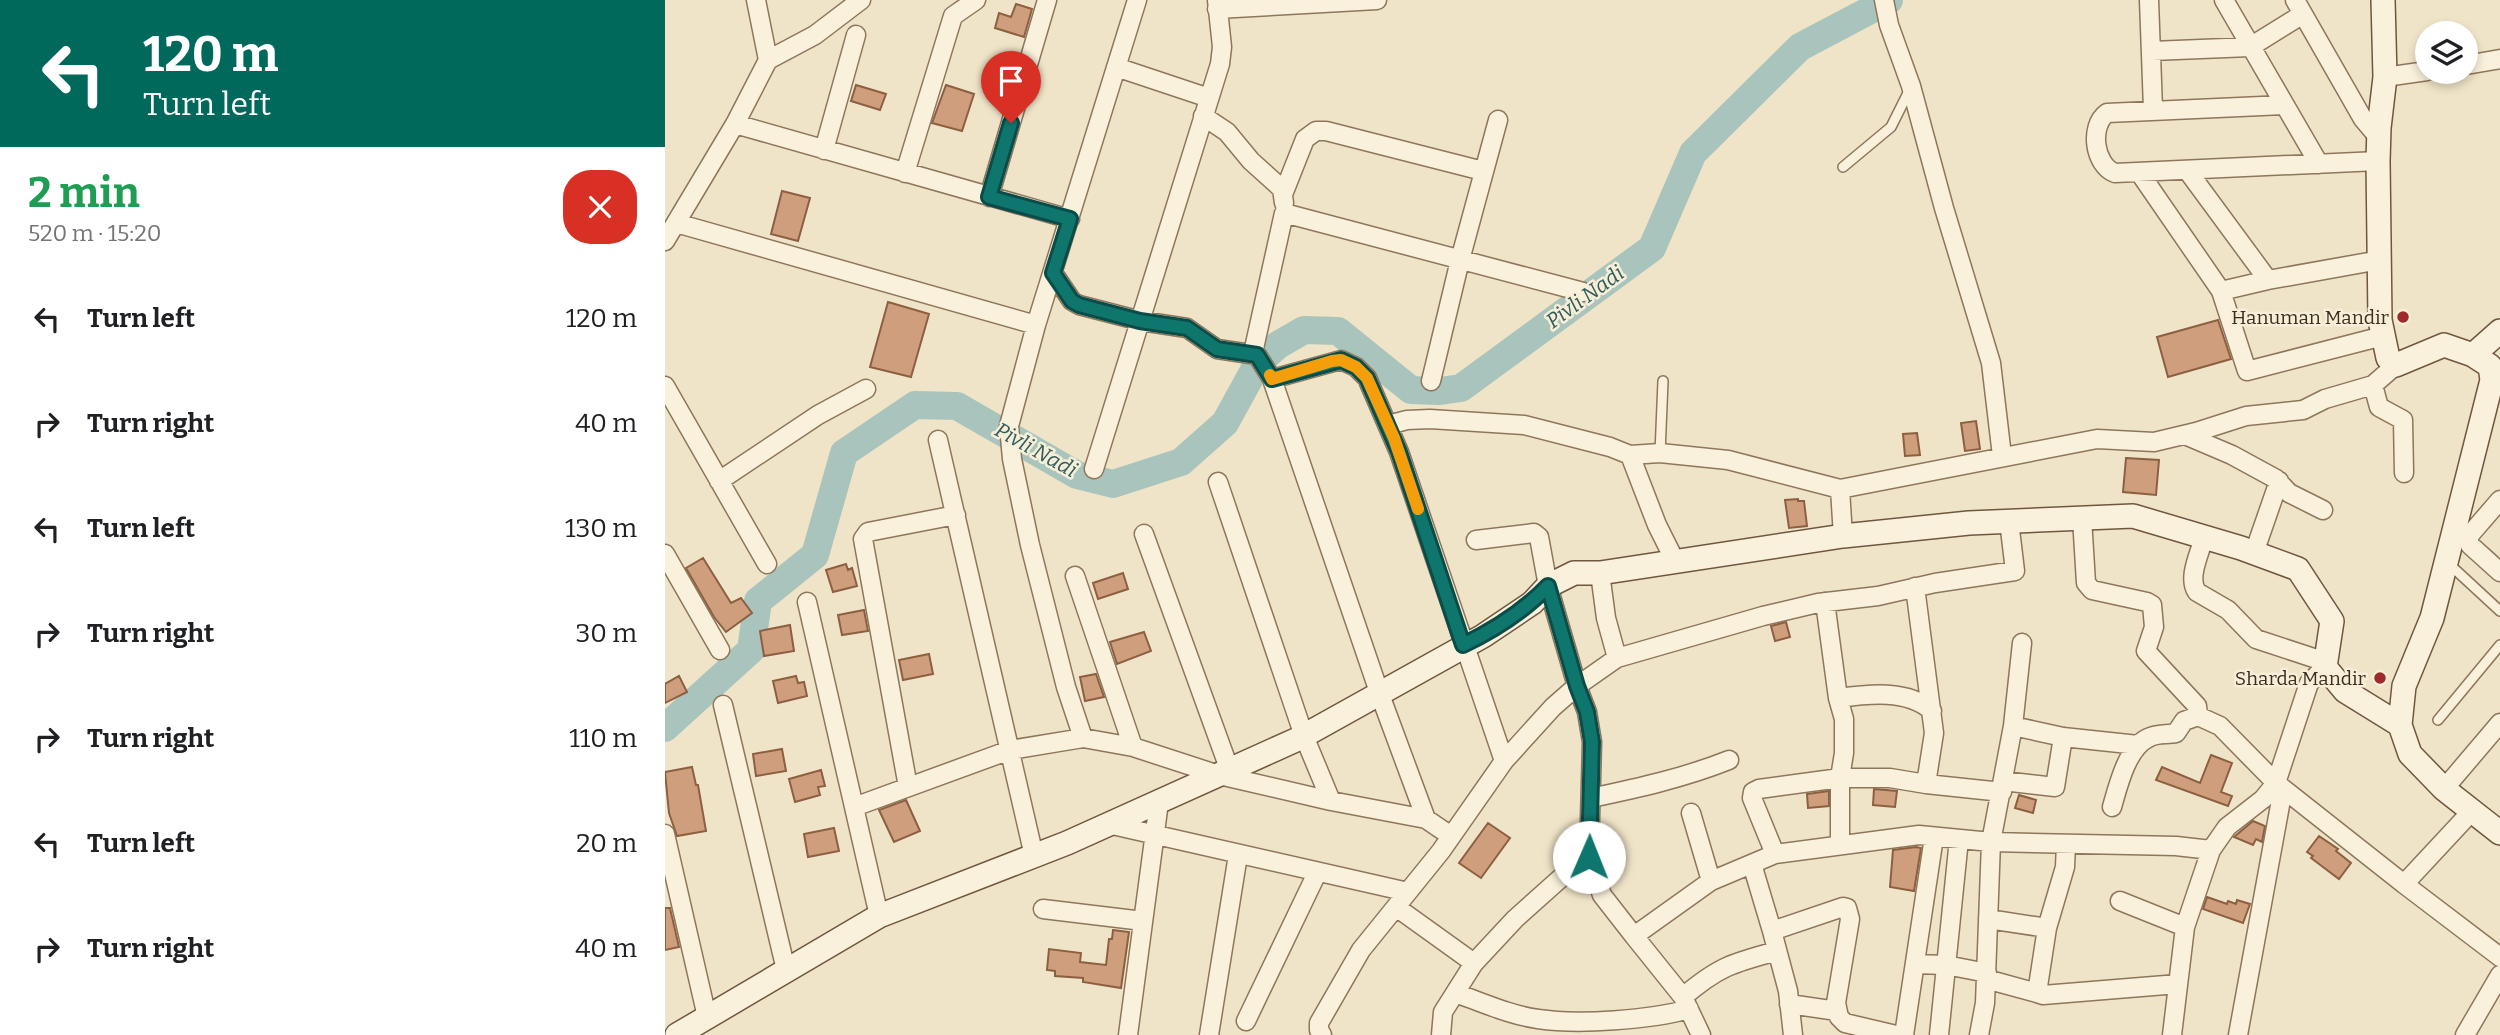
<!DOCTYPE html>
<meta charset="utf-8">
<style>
body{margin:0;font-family:Bitter,serif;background:#f2f2f2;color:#202124;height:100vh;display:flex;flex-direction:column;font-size:26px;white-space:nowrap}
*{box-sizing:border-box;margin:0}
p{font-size:23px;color:#757577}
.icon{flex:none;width:38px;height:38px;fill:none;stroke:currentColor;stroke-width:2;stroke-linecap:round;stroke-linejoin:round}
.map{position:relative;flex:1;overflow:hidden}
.details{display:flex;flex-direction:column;background:#fff;width:665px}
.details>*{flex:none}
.banner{background:#00695c;color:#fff;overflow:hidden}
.controls{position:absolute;left:1750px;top:21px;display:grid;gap:14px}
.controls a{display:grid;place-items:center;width:63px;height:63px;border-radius:50%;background:#fff;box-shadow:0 4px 10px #0003;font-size:35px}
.pin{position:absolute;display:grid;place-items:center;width:60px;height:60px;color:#fff;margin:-72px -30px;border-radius:50% 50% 50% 0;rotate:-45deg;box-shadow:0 0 7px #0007}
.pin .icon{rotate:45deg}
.me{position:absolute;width:77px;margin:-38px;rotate:1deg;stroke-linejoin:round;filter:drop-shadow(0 0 5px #0008)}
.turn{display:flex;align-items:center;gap:24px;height:147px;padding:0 28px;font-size:32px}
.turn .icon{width:91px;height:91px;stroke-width:2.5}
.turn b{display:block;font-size:49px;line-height:60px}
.round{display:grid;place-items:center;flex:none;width:74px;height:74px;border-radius:28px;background:#f2f2f2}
.summary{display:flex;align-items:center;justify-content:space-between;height:119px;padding:0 28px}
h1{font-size:42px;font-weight:700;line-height:52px;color:#1e9e55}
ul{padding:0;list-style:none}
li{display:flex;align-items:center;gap:21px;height:105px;padding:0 28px}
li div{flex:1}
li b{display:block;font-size:26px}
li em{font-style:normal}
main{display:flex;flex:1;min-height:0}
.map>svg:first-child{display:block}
</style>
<main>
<section class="details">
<div class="banner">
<div class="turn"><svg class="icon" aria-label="left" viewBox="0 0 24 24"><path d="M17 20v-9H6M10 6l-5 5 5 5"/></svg><div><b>120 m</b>Turn left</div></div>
</div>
<div class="summary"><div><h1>2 min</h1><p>520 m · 15:20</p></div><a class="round" style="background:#d93025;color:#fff"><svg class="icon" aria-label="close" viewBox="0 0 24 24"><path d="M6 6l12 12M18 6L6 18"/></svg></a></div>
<ul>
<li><svg class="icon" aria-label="left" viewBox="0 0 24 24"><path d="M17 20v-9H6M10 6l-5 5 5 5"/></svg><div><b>Turn left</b></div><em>120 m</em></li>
<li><svg class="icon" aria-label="right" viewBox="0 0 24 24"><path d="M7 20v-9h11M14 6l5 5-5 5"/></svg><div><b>Turn right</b></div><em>40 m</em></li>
<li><svg class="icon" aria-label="left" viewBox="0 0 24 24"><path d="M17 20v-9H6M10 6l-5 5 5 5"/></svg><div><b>Turn left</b></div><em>130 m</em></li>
<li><svg class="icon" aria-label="right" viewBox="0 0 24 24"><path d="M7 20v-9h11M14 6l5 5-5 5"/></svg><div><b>Turn right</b></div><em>30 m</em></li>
<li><svg class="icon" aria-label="right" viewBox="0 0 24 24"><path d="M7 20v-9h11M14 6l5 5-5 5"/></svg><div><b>Turn right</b></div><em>110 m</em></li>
<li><svg class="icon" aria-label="left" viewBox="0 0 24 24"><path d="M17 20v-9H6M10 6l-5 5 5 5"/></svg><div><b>Turn left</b></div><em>20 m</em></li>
<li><svg class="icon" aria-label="right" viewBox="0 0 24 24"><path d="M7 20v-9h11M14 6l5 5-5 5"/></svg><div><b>Turn right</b></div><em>40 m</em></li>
</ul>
</section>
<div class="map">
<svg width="1835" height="1035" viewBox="0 0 1835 1035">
<rect width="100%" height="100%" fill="#f0e4c8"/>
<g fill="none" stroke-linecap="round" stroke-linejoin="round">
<path stroke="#a9c4bc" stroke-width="28" d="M0 728 86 650 93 601 150 555 179 453 250 405 292 406 412 475 448 484 516 462 560 423 593 363 613 345 639 330 673 331 746 390 775 391 796 388 987 248 1028 153 1135 47 1224 0"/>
</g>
<path fill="#cf9f7d" stroke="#8d5f41" stroke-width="2" d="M351 4 367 9 359 37 330 28 334 13 346 17Z
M191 85 221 94 215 110 186 101Z
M281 85 309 94 297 131 267 123Z
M117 191 145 198 133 241 106 234Z
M223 302 264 314 246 377 205 367Z
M1553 320 1566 359 1503 377 1492 337Z
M1311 421 1315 449 1300 451 1296 423Z
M1252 433 1255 455 1240 456 1238 434Z
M1461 458 1494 460 1491 495 1458 492Z
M1133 499V501H1139L1142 526 1124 528 1120 500Z
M38 558 66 603 76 598 87 613 61 632 49 617 21 568Z
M181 564 183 570 187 568 192 586 168 592 161 570Z
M458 573 463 589 433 599 428 583Z
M199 610 203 631 177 635 173 615Z
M1121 622 1125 637 1110 641 1106 626Z
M125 625 129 651 99 656 95 631Z
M479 632 486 651 452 664 445 642Z
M264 654 268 674 238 680 234 660Z
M431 674 439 697 420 701 415 677Z
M14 676 22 692 0 703V684Z
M131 676 133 683 139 682 142 696 113 703 108 681Z
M117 749 121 771 91 776 88 754Z
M1546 755 1567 763 1556 792 1567 796 1563 806 1491 780 1497 767 1535 783Z
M27 767 31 785H33L41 831 12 836 4 813 0 772Z
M156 770 160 786 153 787 155 795 130 802 124 779Z
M1209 789 1232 791 1230 807 1208 805Z
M1164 791V806L1143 808 1142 794Z
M1354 795 1371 800 1368 813 1350 808Z
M241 800 255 831 229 842 214 810Z
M1588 821 1600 826 1597 842 1591 839 1588 845 1569 837Z
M823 823 845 838 816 878 794 863Z
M169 828 174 851 143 857 139 834Z
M1654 836 1673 849 1671 851 1686 863 1674 879 1646 858 1648 856 1642 852Z
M1251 847 1256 848 1249 891 1225 887 1228 850Z
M1542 897 1562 904 1563 901 1571 904 1572 900 1585 904 1578 923 1538 909Z
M0 908H5L14 947 0 950Z
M448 930 464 932 456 988 418 982V978L390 976V971L382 970 384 949 416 953 415 962 441 965 444 939H447Z"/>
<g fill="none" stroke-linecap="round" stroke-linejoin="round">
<g stroke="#8d765c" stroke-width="12">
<path id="lane" d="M1178 167 1226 127 1244 91
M995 453 998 381
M1783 563 1835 611
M1773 720 1835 645"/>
</g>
<g stroke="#8d765c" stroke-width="21">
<path id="street" d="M1219 0 1224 25 1246 86 1279 208 1326 363 1337 456
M1484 0 1488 109
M1559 0 1654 164
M1630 0 1698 119 1714 138
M552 9 712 0
M1487 51 1585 47 1638 14
M103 60 150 35 196 0
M1801 65 1835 59
M451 67 544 98
M1720 77 1762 71
M1619 105 1442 113C1424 126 1429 165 1450 173L1713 161
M538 116 562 132 586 161 617 189 619 203
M70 124 405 219
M159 150 191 35
M1522 170 1603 280
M1474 172 1556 291 1603 280 1715 260
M240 173 288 16 311 0
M619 192 640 139 651 131H661L818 171
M324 197 382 0
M11 223 371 325
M0 241 70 124 103 60 91 0
M388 273 407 301 414 305 476 321 522 328 552 349 592 355 607 379 714 692 761 819
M1556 291 1582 371 1718 336
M588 353 619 213 918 292
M607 379 676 360 691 367 702 378 734 452 839 761
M766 381 795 260 833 120
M1708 385 1714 407 1738 420 1739 473
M0 386 102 564
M723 425 742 420 765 419 859 425 945 447 965 455 995 453 1063 460 1175 489
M1520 435 1567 455 1611 479 1624 493 1658 510
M273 440 369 856
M965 455 992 525 1010 561
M429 469 555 64 557 47 552 0
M54 481 153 415 201 389
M553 482 639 736 666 801
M1835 500 1803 537 1805 545 1835 572
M1417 518 1421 583 1427 590 1482 602 1487 605 1489 627 1481 651 1532 706 1533 716 1555 726 1611 783 1739 884 1807 811
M479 534 565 771
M1178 536 1175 489 1432 439 1489 442 1531 432 1581 416 1638 410 1660 399 1708 385 1731 365
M1539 537C1535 553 1522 578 1532 592L1563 610 1591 639 1661 662
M811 540 869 533 874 537 883 586 912 686 922 712 927 742 924 857 937 895 969 936 1046 881 1110 854 1254 835 1326 842 1320 1003 1314 1035
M1589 553 1614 481
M0 554 55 650
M935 573 941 618 952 658
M410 576 468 747
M142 602 214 916
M1160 602 1173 698 1179 719V753L1175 778H1225L1261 784 1269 733 1250 587
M1173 698C1203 694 1243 689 1267 711
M58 705 121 970
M1348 726 1357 643
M418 738 401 687 365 545 347 459 344 426 371 325 472 0
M1473 745 1398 737 1348 726 1326 842 1511 846 1546 850
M1338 781 1390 787 1398 737
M1261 784 1337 792
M243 787 198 539 203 532 291 515
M1779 789 1835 723
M926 798C973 788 1019 778 1064 760
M189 807 345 750 418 738 468 747 554 775 666 801 761 819 786 836
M1447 807C1453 786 1462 748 1483 738 1491 733 1502 735 1511 733L1519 721 1533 716
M1026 813 1046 881
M443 824 743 892
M0 834 42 1017
M1110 854 1087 798 1088 792 1094 789 1175 778V845
M1087 864 1107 931
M1739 884 1835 957
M1455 901 1520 927
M731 907 809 963
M378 909 478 921
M1323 919 1382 928
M969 936 1018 997 1036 1035
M1250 964 1281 965 1322 973
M1321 979 1372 993 1382 928 1400 867 1401 844
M790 993C817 1002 844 1015 873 1019 913 1025 985 1020 1024 1009
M1372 993 1378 995 1513 984
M1018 997C1053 967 1067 963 1112 951
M1124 1004 1172 1011
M581 1021 652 873
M463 1035 494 802
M544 1035 573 855
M657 1035 654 1030V1023L696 950 776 851 839 761 888 707 912 686 952 658 1098 616 1153 603 1213 596 1270 583 1350 571 1344 521
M776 1035 778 1012 809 963 850 919 907 868 924 857
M1128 1035 1123 991 1107 931 1178 907 1182 908 1185 919 1171 1003 1174 1017 1180 1023 1231 1035
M1239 1035 1269 837
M1274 1035 1294 839
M1507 1035 1520 927 1546 850 1562 827 1598 799 1611 783 1644 683 1660 667
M1573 1035 1618 789
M1800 1035 1835 975"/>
</g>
<g stroke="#6f573f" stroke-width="26">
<path id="secondary" d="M1718 0 1720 77 1714 128 1713 161 1715 320 1723 358 1731 365 1779 345 1808 355 1825 366 1827 380 1767 618 1739 686 1735 725 1745 754 1779 789 1835 833
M1808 355 1835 331
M12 1035 214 916 402 843 633 739 818 636 867 603 883 586 909 573H935L1178 536 1304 523 1468 516 1576 548 1633 569 1667 621 1660 667 1680 691 1735 725"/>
</g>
<use href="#lane" stroke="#faf1dc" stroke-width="9"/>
<use href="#street" stroke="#faf1dc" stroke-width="18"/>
<use href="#secondary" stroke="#faf1dc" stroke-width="23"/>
</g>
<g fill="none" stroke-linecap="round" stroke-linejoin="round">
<g stroke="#0a4d48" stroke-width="18">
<path id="route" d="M346 123 324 197 405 219 388 273 407 301 414 305 475 321 522 328 552 349 592 355 607 379 676 360 691 367 702 378 734 452 798 645C829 630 859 611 883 586L912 686 922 712 927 742 924 857"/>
</g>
<use href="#route" stroke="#0f766e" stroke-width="12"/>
<path stroke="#f59e0b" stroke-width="12" d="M605 375 607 379 667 361 676 360 691 367 702 378 729 438 753 509"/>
</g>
<g fill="#9e2a2b" stroke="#f7eed8" stroke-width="2.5">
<circle cx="1738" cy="317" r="7"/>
<circle cx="1715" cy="678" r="7"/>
</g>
<g text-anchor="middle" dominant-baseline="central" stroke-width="5" stroke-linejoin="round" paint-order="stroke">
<g font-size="19" fill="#3d2e20" stroke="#f7eed8" text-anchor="end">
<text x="1724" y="317">Hanuman Mandir</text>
<text x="1701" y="678">Sharda Mandir</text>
</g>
<g font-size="21" font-style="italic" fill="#2f5d5a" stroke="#f7eed8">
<text transform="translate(920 297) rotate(-36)">Pivli Nadi</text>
<text transform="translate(371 450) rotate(29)">Pivli Nadi</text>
</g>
</g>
</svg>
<div class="controls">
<a><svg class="icon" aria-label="layers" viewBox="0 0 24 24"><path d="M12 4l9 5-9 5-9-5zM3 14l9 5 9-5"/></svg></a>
</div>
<div class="pin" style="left:346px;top:123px;background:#d93025"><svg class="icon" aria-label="arrive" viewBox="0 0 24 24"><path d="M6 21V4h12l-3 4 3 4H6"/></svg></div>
<svg class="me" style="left:924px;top:857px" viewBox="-20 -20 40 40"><circle r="19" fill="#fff"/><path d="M0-13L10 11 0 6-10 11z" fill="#0f766e"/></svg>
</div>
</main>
